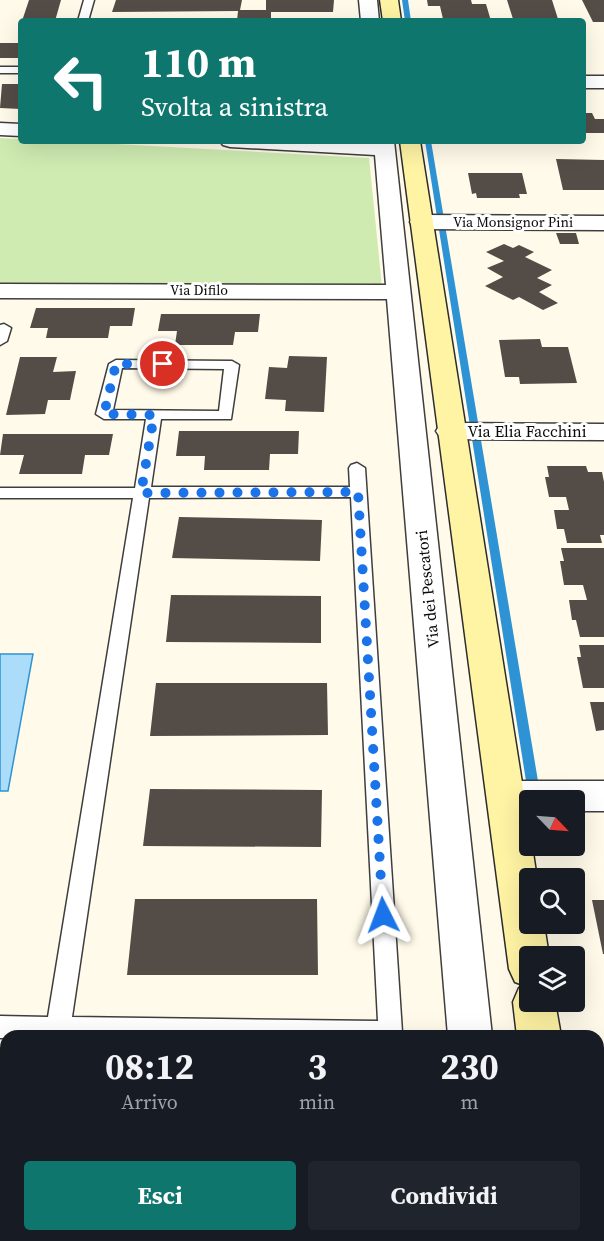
<!DOCTYPE html>
<html lang="it">
<style>
body{margin:0;font-family:"Source Serif 4",serif;background:#20242c;color:#f1f3f6;height:100vh;display:flex;flex-direction:column;font-size:22px;white-space:nowrap}
*{box-sizing:border-box;margin:0}
p{font-size:20px;color:#9ea1a6}
.icon{flex:none;width:33px;height:33px;fill:none;stroke:currentColor;stroke-width:2;stroke-linecap:round;stroke-linejoin:round}
.map{position:relative;flex:1;overflow:hidden}
.details{position:absolute;left:0px;top:1030px;width:604px;height:212px;display:flex;flex-direction:column;background:#171b24;border-radius:18px 18px 0 0;box-shadow:0 6px 24px #0002}
.details>*{flex:none}
.top-card{position:absolute;left:18px;top:18px;width:568px;height:126px;border-radius:6px;box-shadow:0 6px 24px #0002;background:#0f766e;color:#fff;overflow:hidden}
.needle{width:39px;rotate:115deg}
.fabs{position:absolute;left:519px;top:790px;display:grid;gap:12px}
.fabs a{display:grid;place-items:center;width:66px;height:66px;border-radius:6px;background:#171b24;box-shadow:0 6px 24px #0002;font-size:30px}
.pin{position:absolute;display:grid;place-items:center;width:51px;height:51px;color:#fff;margin:-26px;border:3px solid #fff;border-radius:50%;box-shadow:0 2px 6px #0007}
.me{position:absolute;width:66px;margin:-33px;rotate:357deg;stroke-linejoin:round;filter:drop-shadow(0 0 4px #0008)}
.turn{display:flex;align-items:center;gap:21px;height:126px;padding:0 24px;font-size:27px}
.turn .icon{width:78px;height:78px;stroke-width:2.5}
.turn b{display:block;font-size:42px;line-height:51px}
.eta{display:flex;justify-content:space-evenly;align-items:center;height:102px;text-align:center}
.eta b{font-size:36px;font-weight:700;line-height:42px}
.button{display:flex;gap:12px;margin-top:auto;padding:12px 24px}
.button a{flex:1;height:69px;border-radius:6px;background:#0f766e;color:#fff;font-size:24px;font-weight:700;line-height:69px;text-align:center}
.button a+a{background:#20242c;color:#f1f3f6}
.map>svg:first-child{display:block}
</style>
<div class="map">
<svg width="604" height="1241" viewBox="0 0 604 1241">
<rect width="100%" height="100%" fill="#fffae9"/>
<path fill="#cfebb1" d="M0 138 21 139V141H62L369 158 382 287 0 288Z"/>
<path fill="#abdcf9" stroke="#2e93d4" stroke-width="1.5" d="M0 654H33L8 791H0Z"/>
<g fill="none" stroke-linecap="round" stroke-linejoin="round">
<path fill="#2e93d4" fill-rule="evenodd" d="M402 0H408L411 21H405Z
M425 141H431L538 781 536 784 532 786 528 784 526 781Z"/>
</g>
<path fill="#544c47" d="M29 0H61L55 21H22Z
M116 0H242L240 10H266V0H334L333 12H271V21H237L238 11 112 12Z
M427 0H471L472 4H486L491 21 443 19 440 6H428Z
M507 0H552L558 19H513Z
M582 0H604V22H593Z
M0 43H21V58H0Z
M2 84H21V109L0 108Z
M584 113H592L595 119H604V133H584Z
M556 159 604 160V190H563Z
M468 173H522L527 194H519L520 198H477L476 193 472 194Z
M556 233H576L579 244H560Z
M504 244 513 248 519 245 534 252 525 257 552 270 537 278 552 285 539 292 558 303 543 310 519 297 513 300 485 286 503 277 487 268 504 261 486 252Z
M36 308H135L132 326H110L108 338H46L48 328H30Z
M161 314H260L258 332H235L233 345H175L177 331H158Z
M540 339 542 347H568L577 383 520 384 519 377H505L499 340Z
M289 356 327 357 324 412 285 411 286 400 265 399 269 367 287 368Z
M20 357H57L53 372 76 371 70 400H48L45 414 6 415Z
M179 431H299L298 454H270L269 470H204L205 456H176Z
M3 434H113L109 455H85L82 474H19L24 455H0Z
M547 466H586L588 472H602L604 482V535H600L602 543H567L564 529H557L554 510H569L566 497H549L545 477H549Z
M179 517 322 520 320 561 172 558Z
M561 548H604V637H580L576 620H572L569 600H587L583 585H564L560 561H564Z
M171 595 321 596V643L166 642Z
M579 645H604V688H583L577 657H581Z
M156 683H327L328 735 150 736Z
M590 702H604V730L596 731Z
M150 789 322 790 321 847 143 846Z
M135 899H317L318 975H127Z
M592 900H604V954H603Z
M299 1236H371V1241H299Z"/>
<g fill="none" stroke-linecap="round" stroke-linejoin="round">
<g stroke="#3e3e3e" stroke-width="3">
<path id="lane" d="M84 0H94L88 21H78Z
M0 67H21V73H0Z
M4 324 11 328 7 341 0 345V325Z
M116 360 232 361 239 365 231 419H161L151 487H350L349 468 351 465 357 463 365 468 402 1032 400 1036 0 1038V1016L48 1017 133 498H0V488H135L146 419H104L96 414 109 364ZM122 368 224 369 219 411 113 410ZM351 497 378 1021 72 1017 149 498Z
M0 1226H6V1236H192L194 1241H0Z"/>
</g>
<g stroke="#3e3e3e" stroke-width="3">
<path id="street" d="M359 0H377L379 21H361Z
M584 76H604V88H584Z
M0 123 21 124V136L0 135Z
M220 141H394L492 1036H448L387 299 0 298V284L386 285 375 155 230 147 223 145Z
M421 215 604 216V230L421 229 413 227 410 222 413 217Z
M450 423 604 424V440L450 439 440 437 436 431 440 425Z
M506 781H604V811H574V801H530V811H506L493 806 487 796 493 786Z
M466 1236H514V1241H466Z"/>
</g>
<g stroke="#2d2d2d" stroke-width="3">
<path id="secondary" d="M380 0H398L401 21H383Z
M400 141H420L530 833V846H532L537 879H530V924H544L549 957H530V1002H555L561 1036H517L513 1002 519 988 526 986 515 982 509 969Z
M542 1236H590L591 1241H543Z"/>
</g>
<use href="#lane" fill="#fff" fill-rule="evenodd"/>
<use href="#street" fill="#fff" fill-rule="evenodd"/>
<use href="#secondary" fill="#fff4a4" fill-rule="evenodd"/>
</g>
<g fill="none" stroke-linecap="round" stroke-linejoin="round">
<path stroke="#1a73e8" stroke-width="10" stroke-dasharray="0 18" d="M163 364H116L104 414 154 415 141 493 358 492 383 915"/>
</g>
<g text-anchor="middle" dominant-baseline="central" stroke-width="6" stroke-linejoin="round" paint-order="stroke">
<g font-size="14" fill="#0b0b0b" stroke="#fff">
<text x="513" y="222">Via Monsignor Pini</text>
<text x="199" y="290">Via Difilo</text>
</g>
<g font-size="16" fill="#0b0b0b" stroke="#fff">
<text x="527" y="431">Via Elia Facchini</text>
<text transform="translate(427 589) rotate(-96)">Via dei Pescatori</text>
</g>
</g>
</svg>
<div class="fabs">
<a><svg class="needle" viewBox="-14 -14 28 28"><path d="M0-13l5 13h-10z" fill="#e53935"/><path d="M0 13l5-13h-10z" fill="#9ea1a6"/></svg></a>
<a><svg class="icon" aria-label="search" viewBox="0 0 24 24"><circle cx="10" cy="10" r="6"/><path d="M15 15l6 6"/></svg></a>
<a><svg class="icon" aria-label="layers" viewBox="0 0 24 24"><path d="M12 4l9 5-9 5-9-5zM3 14l9 5 9-5"/></svg></a>
</div>
<div class="pin" style="left:163px;top:364px;background:#d93025"><svg class="icon" aria-label="arrive" viewBox="0 0 24 24"><path d="M6 21V4h12l-3 4 3 4H6"/></svg></div>
<svg class="me" style="left:383px;top:915px" viewBox="-20 -20 40 40"><path d="M0-17L14 15 0 8-14 15z" fill="#1a73e8" stroke="#fff" stroke-width="4"/></svg>
<div class="top-card">
<div class="turn"><svg class="icon" aria-label="left" viewBox="0 0 24 24"><path d="M17 20v-9H6M10 6l-5 5 5 5"/></svg><div><b>110 m</b>Svolta a sinistra</div></div>
</div>
<section class="details">
<div class="eta">
<div><b>08:12</b><p>Arrivo</p></div>
<div><b>3</b><p>min</p></div>
<div><b>230</b><p>m</p></div>
</div>
<div class="button"><a>Esci</a><a>Condividi</a></div>
</section>
</div>
